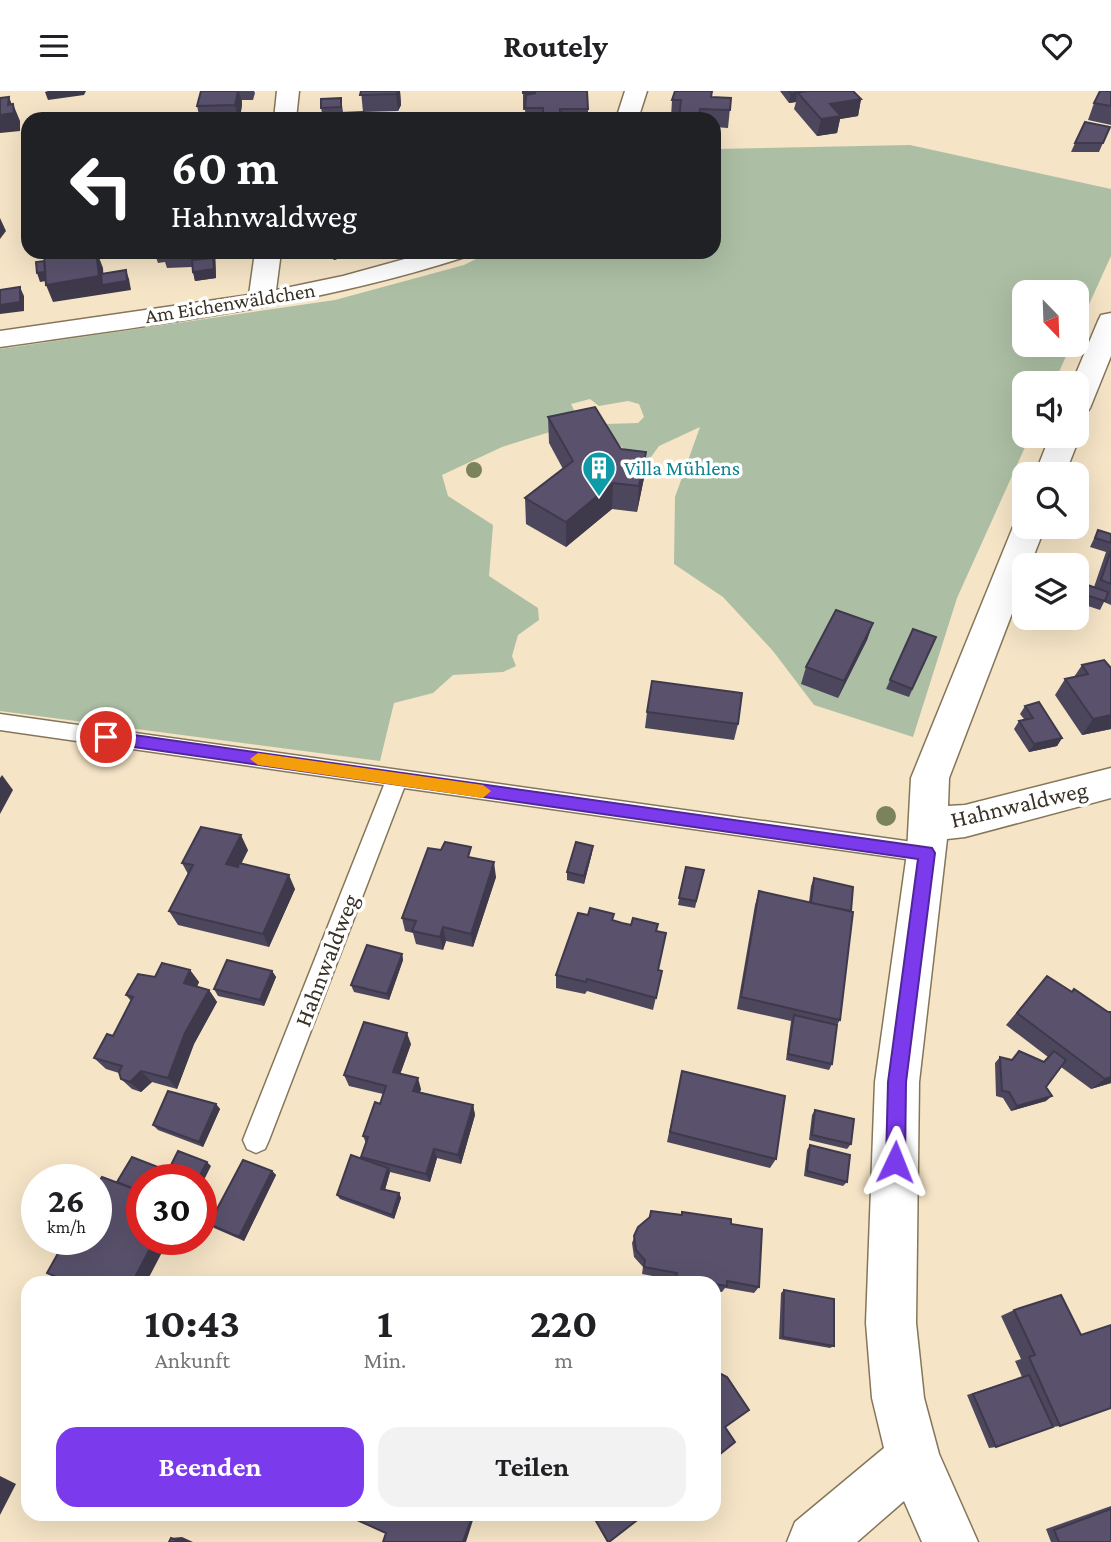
<!DOCTYPE html>
<html lang="de">
<meta charset="utf-8">
<style>
body{margin:0;font-family:"Crimson Pro",serif;background:#f2f2f2;color:#202124;height:100vh;display:flex;flex-direction:column;font-size:26px;white-space:nowrap}
*{box-sizing:border-box;margin:0}
p{font-size:23px;color:#757577}
.icon{flex:none;width:38px;height:38px;fill:none;stroke:currentColor;stroke-width:2;stroke-linecap:round;stroke-linejoin:round}
.map{position:relative;flex:1;overflow:hidden}
.side{position:absolute;left:21px;top:1185px;width:700px;height:245px;display:flex;flex-direction:column;background:#fff;border-radius:21px;box-shadow:0 7px 28px #0002}
.side>*{flex:none}
.banner{position:absolute;left:21px;top:21px;width:700px;height:147px;border-radius:21px;box-shadow:0 7px 28px #0002;background:#202124;color:#fff;overflow:hidden}
.needle{width:46px;rotate:157deg}
.fabs{position:absolute;left:1012px;top:189px;display:grid;gap:14px}
.fabs a{display:grid;place-items:center;width:77px;height:77px;border-radius:14px;background:#fff;box-shadow:0 7px 28px #0002;font-size:35px}
.speed{position:absolute;left:21px;top:1073px;display:flex;gap:14px;font-size:35px;font-weight:700;text-align:center}
.speed>*{display:grid;place-content:center;width:91px;height:91px;border-radius:50%;background:#fff;box-shadow:0 7px 28px #0002;line-height:1}
.speed small{font-size:18px;font-weight:400}
.speed .limit{border:10px solid #d22;background:#fff;color:#111}
.pin{position:absolute;display:grid;place-items:center;width:60px;height:60px;color:#fff;margin:-30px;border:4px solid #fff;border-radius:50%;box-shadow:0 2px 7px #0007}
.me{position:absolute;width:77px;margin:-38px;rotate:2deg;stroke-linejoin:round;filter:drop-shadow(0 0 5px #0008)}
.turn{display:flex;align-items:center;gap:24px;height:147px;padding:0 35px;font-size:32px}
.turn .icon{width:91px;height:91px;stroke-width:2.5}
.turn b{display:block;font-size:49px;line-height:60px}
.eta{display:flex;justify-content:space-evenly;align-items:center;height:119px;text-align:center}
.eta b{font-size:42px;font-weight:700;line-height:49px}
.action{display:flex;gap:14px;margin-top:auto;padding:14px 35px}
.action a{flex:1;height:80px;border-radius:21px;background:#7c3aed;color:#fff;font-size:28px;font-weight:700;line-height:80px;text-align:center}
.action a+a{background:#f2f2f2;color:#202124}
header{display:flex;justify-content:space-between;align-items:center;height:91px;padding:0 35px;background:#fff;font-size:32px;font-weight:700}
.map>svg:first-child{display:block}
</style>
<header><svg class="icon" aria-label="menu" viewBox="0 0 24 24"><path d="M4 6h16M4 12h16M4 18h16"/></svg>Routely<svg class="icon" aria-label="heart" viewBox="0 0 24 24"><path d="M12 20l-8-8c-3-5 5-10 8-4 3-6 11-1 8 4z"/></svg></header>
<div class="map">
<svg width="1111" height="1451" viewBox="0 0 1111 1451">
<rect width="100%" height="100%" fill="#f5e4c6"/>
<path fill="#acbfa4" d="M910 54 1111 98V165L1076 242V201H1024V254H1071L1054 292H1024V345H1030L957 507 913 646 814 614 773 560 723 506 674 473 675 406 700 336 659 355 643 377 603 337 606 333 638 332 644 326 639 313 628 310 599 315 590 308 571 313 577 325 569 335 502 356 442 384 448 405 493 434 489 485 538 517 539 529 518 544 512 565 516 575 503 581 453 584 433 602 394 612 380 670 0 620V258L335 209 464 174 490 161H714V58Z"/>
<g fill="none" stroke-linecap="round" stroke-linejoin="round">
<g stroke="#85765a" stroke-width="3">
<path id="service" d="M0 623 927 753 935 755 938 762 935 769 927 771 404 697 269 1049 265 1058 256 1062 247 1058 243 1049 384 694 0 639Z"/>
</g>
<g stroke="#85765a" stroke-width="3">
<path id="minor" d="M277 0H299L296 28H274Z
M625 0H647L638 28H616Z
M255 161H281L276 199 343 185 430 161H469L465 166C313 215 157 233 0 256V240L249 204Z
M1111 222V265L1090 317 1086 323 1076 326V292H1072L1098 230 1101 224Z
M1076 339 1080 345 1065 383H1035L1050 345H1076Z
M1024 427V436H1045L1030 474H1024V491L949 687 948 715 965 714 1111 677V707L965 746 947 748 919 991 916 1232 924 1307 939 1363 978 1451H922L904 1410 857 1451H787L795 1431 884 1357 872 1307 866 1232 875 991 907 762 911 687 1013 436 1018 428Z"/>
</g>
<use href="#service" fill="#fff" fill-rule="evenodd"/>
<use href="#minor" fill="#fff" fill-rule="evenodd"/>
</g>
<g fill="#7a835b">
<circle cx="474" cy="379" r="8"/>
<circle cx="886" cy="725" r="10"/>
</g>
<path fill="#4d475e" d="M201 0H254L255 2 253 9H242V13L240 28H200L197 15Z
M361 0H400L401 14 398 20 364 21 365 28H318L322 22 321 17 341 7 343 21H363Z
M523 0 588 18V28H526L525 19H523Z
M780 0H853L861 8 858 25 840 28 837 42 817 45 794 18 796 11 789 12Z
M1111 0V34L1088 29 1094 12Z
M711 6 731 7 728 37 714 36V28H679V26H671L672 9Z
M1110 36 1099 61H1071L1075 52Z
M154 161H215L216 187 195 190 192 176 167 177 165 171 158 172Z
M326 161H359L334 169Z
M548 326 621 358 644 387 637 421 612 418 566 456 526 433 525 407 563 378 549 352Z
M1098 439 1111 443V514L1104 511 1100 519 1076 511V497L1079 491 1094 496 1106 461 1090 456Z
M873 532 867 549 838 607 801 593 806 576Z
M913 538 936 546 909 606 886 598Z
M1082 574 1111 577V638L1082 644 1055 604 1065 588 1074 586Z
M1025 615 1062 647 1057 655 1029 661 1014 638 1019 630 1024 628 1020 623Z
M647 621 738 633 734 649 645 637Z
M248 759 241 773 295 798 269 856 178 834 169 820 188 783 182 772Z
M592 762 584 793 567 789V781Z
M472 766 496 786 473 856 446 850 443 859 416 853 413 842 405 840 402 827Z
M686 776 704 779 695 817 678 814Z
M814 787 840 929 837 934 832 973 829 979 786 969 791 930 737 918 755 814 759 800 809 811 811 795Z
M613 830 656 840 658 879 662 880 653 919 587 900 585 903 556 897V884Z
M402 863 403 869 389 909 354 901 351 894Z
M190 879 199 891 197 896 209 899 217 911 194 953 177 998 152 991 141 1001 132 998 121 988 119 982 106 978 94 967 113 945 131 910 126 904 155 886Z
M272 880 276 886 264 915 218 905 214 898Z
M1047 885 1071 901 1108 921H1111V992L1091 998 1061 976 1046 996V1010L1011 1020 1003 1007 996 1005 995 972 1000 966 1011 969 1043 971 1048 966 1006 934Z
M411 953 400 983 421 998 420 1001 473 1014 475 1024 461 1073 437 1067 430 1091 390 1081 385 1099 399 1102 401 1107 394 1128 340 1108 337 1104 362 1068 361 1066 366 1052 363 1045 380 1013 383 1003 349 995 344 984Z
M682 980 776 1068 770 1077 667 1051Z
M216 1013 220 1018 203 1056 158 1039 153 1034Z
M815 1019 851 1053 847 1058 809 1049 812 1024Z
M810 1054 847 1091 843 1095 804 1085 807 1059Z
M272 1080 276 1084 244 1150 214 1137 209 1133Z
M651 1120 681 1124 682 1121 731 1133 759 1196 754 1202 725 1197 722 1201 714 1200V1192H673L674 1189 642 1183 643 1176 634 1166 632 1152 638 1136 648 1128Z
M784 1199 834 1255 830 1257 779 1248 781 1202Z
M1061 1204 1060 1335 1053 1336 996 1356 989 1357 967 1304 1022 1286 1015 1270 1021 1268 1001 1225 1014 1219Z
M1111 1415V1451H1051L1046 1438Z"/>
<path fill="#3f394c" d="M48 0H86L84 4 48 9 45 1Z
M238 0H239L242 13 240 28H238L235 14Z
M398 0H400L401 14 398 20 396 3Z
M797 2 796 11 789 12 791 3Z
M9 6 14 19 13 13 20 30V40L0 42V24L8 14Z
M861 8 858 25 840 28 837 42 817 45 821 28 813 9Z
M0 127 6 140 0 148Z
M97 161 103 177 104 194 126 179 129 188 131 199 53 211 46 194Z
M212 161H215L216 187 195 190 193 181 213 167Z
M332 161H359L334 169Z
M48 180 52 189 40 191 37 182Z
M0 192V213L20 196 24 205V220L0 223Z
M646 361 644 387 637 421 639 395Z
M613 392 612 418 566 456V431Z
M873 532 867 549 838 607 844 590Z
M1111 624V638L1082 644 1093 628Z
M1062 647 1057 655 1029 661 1034 653Z
M2 684 13 699 0 723V687Z
M241 744 248 759 234 787 226 773Z
M593 755 592 762 584 793V785Z
M494 771 496 786 473 856 471 843Z
M289 784 295 798 269 856 263 843Z
M443 836 446 850 443 859 440 846Z
M402 863 403 869 389 909 387 903Z
M190 879 199 891 192 905 184 892Z
M272 880 276 886 264 915 260 909Z
M209 899 217 911 194 953 177 998 168 987 185 942Z
M407 942 411 953 397 992 393 981Z
M141 980 152 991 141 1001 130 991Z
M1111 986V992L1091 998 1105 988Z
M418 987 421 998 417 1010 413 1000Z
M1052 1005 1046 1010 1011 1020 1017 1015Z
M216 1013 220 1018 203 1056 199 1051Z
M473 1014 475 1024 461 1073 458 1064Z
M434 1058 437 1067 430 1091 426 1083Z
M207 1071 211 1075 201 1095V1088H198Z
M388 1077 390 1081 384 1102 381 1098Z
M272 1080 276 1084 244 1150 239 1146Z
M399 1102 401 1107 394 1128 392 1124Z
M155 1148H169L146 1192H132Z
M0 1385 16 1393 0 1424Z
M473 1423H475L466 1451H463Z
M182 1446 193 1451H180L171 1447Z"/>
<path fill="#5a526d" stroke="#3f394c" stroke-width="2" d="M201 0H238L235 14 197 15Z
M361 0H398L396 3 360 4Z
M523 0H587L588 18H560V21L578 25 575 28H544L536 27 537 23H543V17H525L526 4 536 2H523Z
M675 0H712L711 6 731 7 730 19 700 18 699 28H679L681 9H672Z
M789 0H807L791 3Z
M807 0H853L861 8 830 13 841 25 821 28 797 1Z
M1100 0H1111V15L1094 12Z
M9 6 8 14 13 13 14 22 0 24V7Z
M341 7V16L321 17V8Z
M363 21V28H318V23Z
M1085 31 1110 36 1103 52H1075Z
M51 161H67L68 163 83 161H96L99 185 46 194 44 162Z
M213 167 214 178 193 181 192 169Z
M44 170 45 181 37 182 36 171Z
M126 179 127 190 102 194 101 183Z
M20 196V211L0 214V199Z
M595 316 621 358 646 361 639 395 613 392 566 431 525 407 573 370 548 326Z
M1098 439 1111 443V452L1095 447Z
M1111 459V493L1101 489Z
M1079 491 1108 501 1105 510 1076 501Z
M836 519 873 532 844 590 806 576Z
M913 538 936 546 912 598 890 589Z
M1104 569 1111 577V624L1093 628 1065 588 1088 583 1082 574Z
M652 590 742 602 738 633 647 621Z
M1039 611 1062 647 1034 653 1019 630 1033 627 1025 615Z
M201 736 241 744 226 773 238 776 239 772 289 784 263 843 169 820 193 774 182 772Z
M445 751 471 756 468 766 494 771 471 843 443 836 440 846 412 840 416 830 402 827 428 757 441 759Z
M576 751 593 755 584 785 567 781Z
M686 776 704 779 696 810 679 807Z
M814 787 853 796 851 820 811 812Z
M759 800 853 821 840 929 741 906Z
M590 817 614 823 612 829 622 832 631 834 633 827 658 833 656 840 666 842 658 879 662 880 656 907 587 888 586 891 556 884 578 822 588 824Z
M367 854 402 863 387 903 351 894Z
M227 869 272 880 260 909 214 898Z
M162 872 190 879 184 892 209 899 185 942 168 987 141 980 130 991 121 988 119 981 122 975 94 967 107 943 113 945 133 906 126 904 138 883 155 886Z
M1047 885 1072 901 1074 898 1108 921H1111V986L1105 988 1017 922Z
M794 924 837 934 832 973 788 963Z
M364 931 407 942 393 981 418 987 413 1000 473 1014 458 1064 434 1058 426 1083 361 1066 368 1046 363 1045 375 1011 380 1013 386 995 344 984Z
M1019 960 1044 971 1054 960 1066 969 1046 996 1052 1005 1017 1015 1009 1001 1002 1000 1000 966 1012 969Z
M682 980 785 1005 776 1068 670 1041Z
M168 1000 216 1013 199 1051 153 1034Z
M815 1019 854 1028 851 1053 812 1044Z
M810 1054 850 1064 847 1091 807 1080Z
M178 1060 207 1071 198 1088H142V1101L117 1091 132 1066 168 1080Z
M351 1064 388 1077 381 1098 399 1102 392 1124 337 1104Z
M243 1069 272 1080 239 1146 209 1133Z
M102 1086 142 1101V1148H155L132 1192H71L47 1182 66 1148H96V1095Z
M651 1120 682 1124V1121L731 1128V1133L762 1138 759 1196 727 1190V1195L714 1193V1192L676 1186 677 1182 644 1176 645 1169 636 1159 634 1145 638 1136 650 1126Z
M784 1199 834 1208V1255L783 1246Z
M1061 1204 1081 1244 1111 1234V1317L1060 1335 1029 1266 1035 1264 1014 1219Z
M715 1280 727 1286 749 1319 725 1336 735 1351 714 1368Z
M1029 1284 1053 1336 996 1356 973 1303Z
M1111 1418V1451H1059L1054 1439Z
M346 1423H473L463 1451H383L386 1442 346 1424Z
M592 1423H645L609 1451H608Z
M171 1447 180 1451H169Z"/>
<path fill="#7c3aed" stroke="#51269a" stroke-width="2" d="M106 640 932 757 935 762 906 991 905 1071 902 1078 895 1081 888 1078 886 1071 888 991 918 768 106 652 98 646Z"/>
<path fill="#f59e0b" d="M258 662 483 694 491 700 483 707 258 674 250 668Z"/>
<defs>
<g id="building-pin" transform="scale(1.75)"><path d="M0 17L-7.5 6A9.5 9.5 0 1 1 7.5 6Z" fill="#0f9aa8" stroke="#fff"/><path d="M-4-6H4V6H1V3H-1V6H-4ZM-2.5-4.3h1.7v1.8h-1.7ZM.8-4.3h1.7v1.8H.8ZM-2.5-1h1.7V.8h-1.7ZM.8-1h1.7V.8H.8Z" fill="#fff"/></g>
</defs>
<g fill-rule="evenodd">
<use href="#building-pin" x="599" y="377"/>
</g>
<g text-anchor="middle" dominant-baseline="central" stroke-width="7" stroke-linejoin="round" paint-order="stroke">
<g font-size="21" fill="#383125" stroke="#fff">
<text transform="translate(230 212) rotate(-9)">Am Eichenwäldchen</text>
</g>
<g font-size="21" fill="#0d838f" stroke="#fff" text-anchor="start">
<text x="624" y="377">Villa Mühlens</text>
</g>
<g font-size="24" fill="#383125" stroke="#fff">
<text transform="translate(1019 713) rotate(-13)">Hahnwaldweg</text>
<text transform="translate(326 869) rotate(-69)">Hahnwaldweg</text>
</g>
</g>
</svg>
<div class="fabs">
<a><svg class="needle" viewBox="-14 -14 28 28"><path d="M0-13l5 13h-10z" fill="#e53935"/><path d="M0 13l5-13h-10z" fill="#757577"/></svg></a>
<a><svg class="icon" aria-label="sound" viewBox="0 0 24 24"><path d="M4 9h4l5-4v14l-5-4H4zM17 9q2 3 0 6"/></svg></a>
<a><svg class="icon" aria-label="search" viewBox="0 0 24 24"><circle cx="10" cy="10" r="6"/><path d="M15 15l6 6"/></svg></a>
<a><svg class="icon" aria-label="layers" viewBox="0 0 24 24"><path d="M12 4l9 5-9 5-9-5zM3 14l9 5 9-5"/></svg></a>
</div>
<div class="speed"><div>26<small>km/h</small></div><div class="limit">30</div></div>
<div class="pin" style="left:106px;top:646px;background:#d93025"><svg class="icon" aria-label="arrive" viewBox="0 0 24 24"><path d="M6 21V4h12l-3 4 3 4H6"/></svg></div>
<svg class="me" style="left:895px;top:1071px" viewBox="-20 -20 40 40"><path d="M0-17L14 15 0 8-14 15z" fill="#7c3aed" stroke="#fff" stroke-width="4"/></svg>
<div class="banner">
<div class="turn"><svg class="icon" aria-label="left" viewBox="0 0 24 24"><path d="M17 20v-9H6M10 6l-5 5 5 5"/></svg><div><b>60 m</b>Hahnwaldweg</div></div>
</div>
<section class="side">
<div class="eta">
<div><b>10:43</b><p>Ankunft</p></div>
<div><b>1</b><p>Min.</p></div>
<div><b>220</b><p>m</p></div>
</div>
<div class="action"><a>Beenden</a><a>Teilen</a></div>
</section>
</div>
